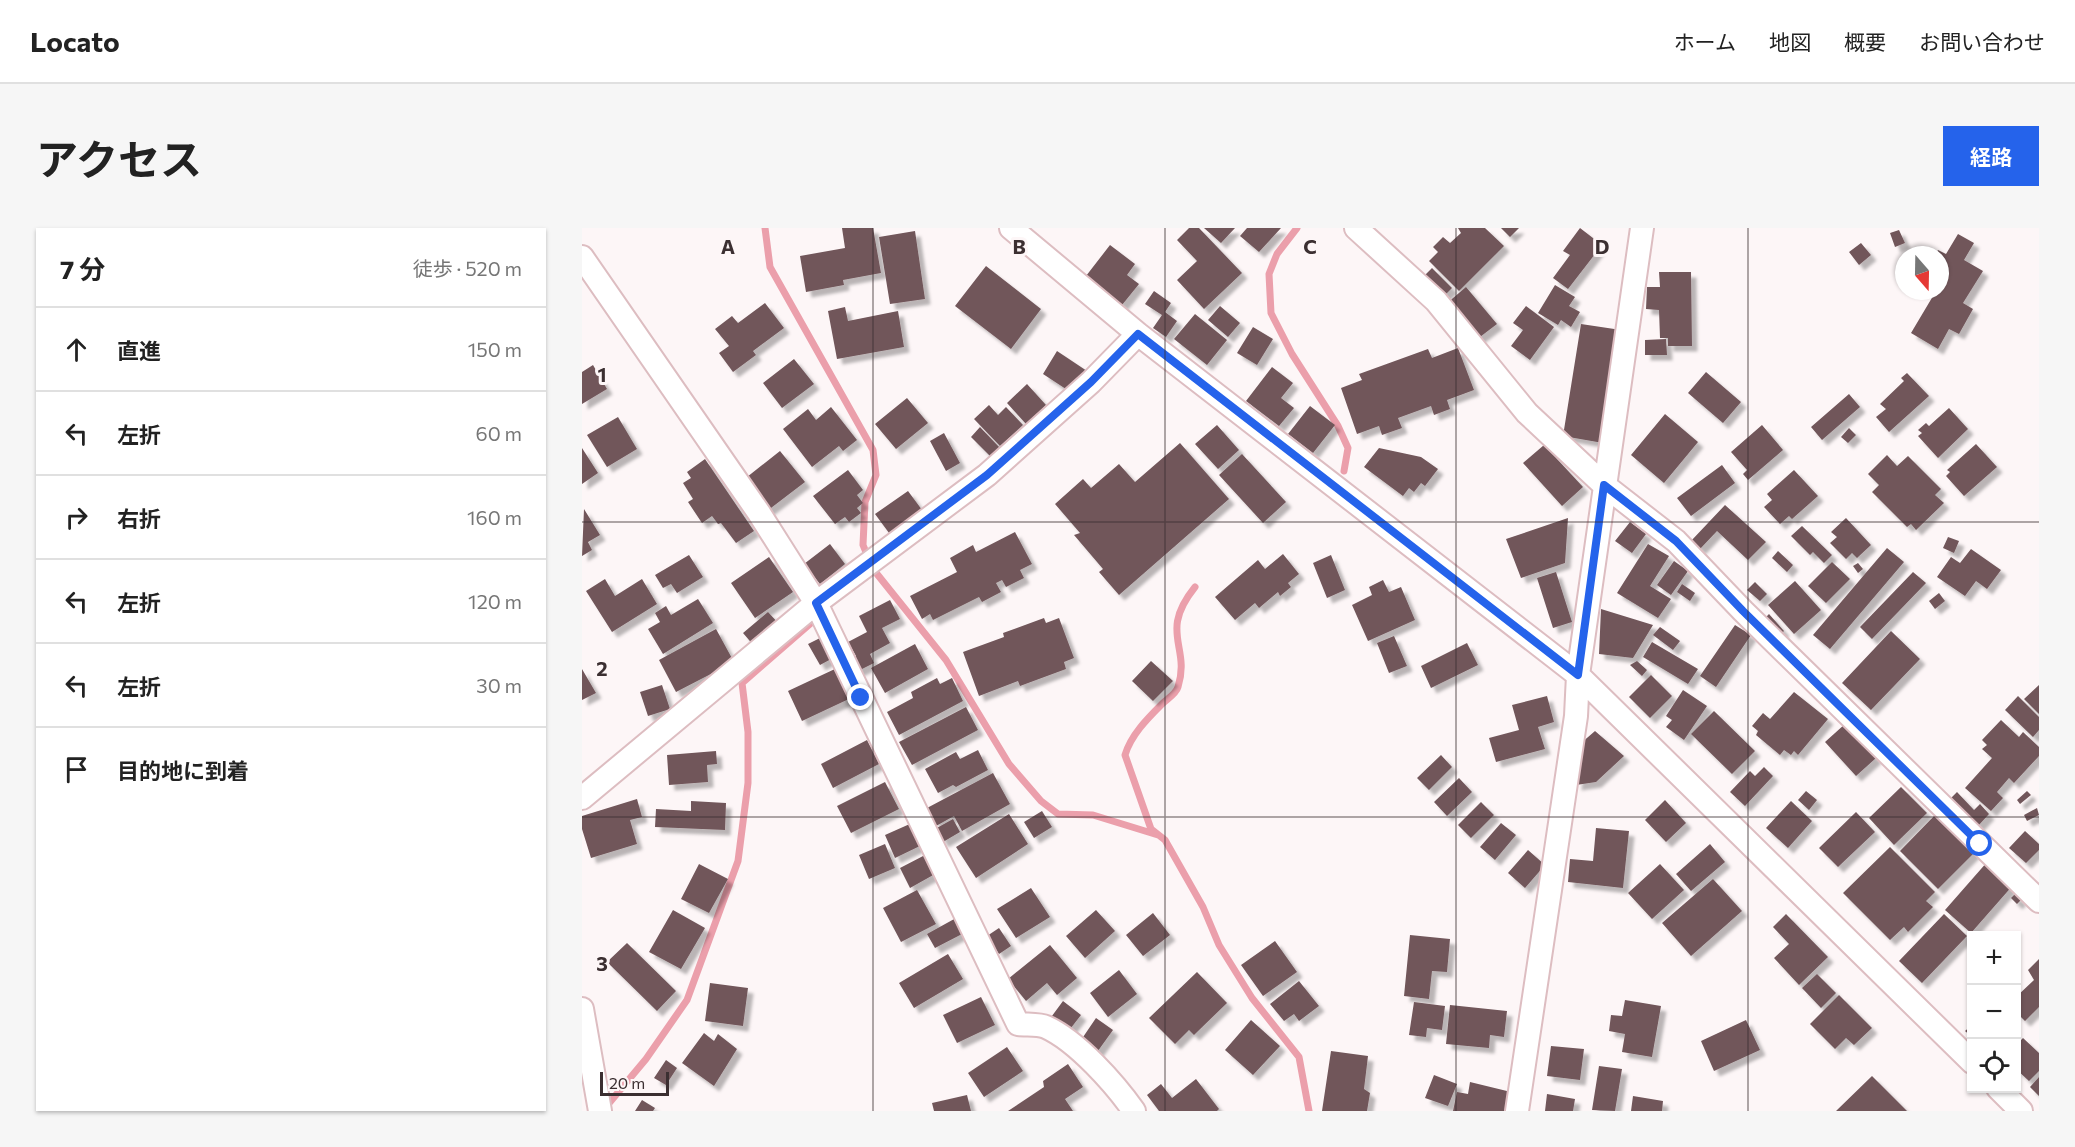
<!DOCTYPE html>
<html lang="ja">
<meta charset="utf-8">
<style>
body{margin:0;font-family:Commissioner,"Noto Sans JP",sans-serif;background:#f6f6f6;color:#222}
.controls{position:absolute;right:18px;bottom:18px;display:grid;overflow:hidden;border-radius:0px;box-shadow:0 2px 4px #0004}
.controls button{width:54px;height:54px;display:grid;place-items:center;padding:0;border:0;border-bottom:2px solid #e0e0e0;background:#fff;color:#222;font:30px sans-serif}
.compass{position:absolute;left:1313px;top:18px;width:54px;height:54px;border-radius:50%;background:#fff;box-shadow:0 2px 4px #0004;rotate:160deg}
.scale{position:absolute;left:18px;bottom:15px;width:69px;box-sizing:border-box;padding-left:6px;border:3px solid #3b2f31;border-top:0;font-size:16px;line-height:21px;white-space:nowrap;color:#3b2f31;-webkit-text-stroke:4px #fdf6f7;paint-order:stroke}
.stop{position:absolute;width:18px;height:18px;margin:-14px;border:4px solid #2563eb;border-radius:50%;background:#fff}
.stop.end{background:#2563eb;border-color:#fff;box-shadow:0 2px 6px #0008}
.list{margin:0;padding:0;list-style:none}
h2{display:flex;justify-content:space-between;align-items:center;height:78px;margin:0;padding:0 24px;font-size:26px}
h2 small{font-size:20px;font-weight:400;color:#767676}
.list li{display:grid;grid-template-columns:39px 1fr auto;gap:18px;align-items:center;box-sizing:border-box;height:84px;padding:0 24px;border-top:2px solid #e0e0e0}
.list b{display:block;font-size:22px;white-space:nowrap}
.list em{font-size:20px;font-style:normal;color:#767676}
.icon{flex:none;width:33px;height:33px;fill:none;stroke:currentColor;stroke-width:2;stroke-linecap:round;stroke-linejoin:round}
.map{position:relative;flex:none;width:1457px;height:883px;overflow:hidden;border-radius:0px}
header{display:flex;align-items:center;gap:36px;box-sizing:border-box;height:84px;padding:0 30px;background:#fff;border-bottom:2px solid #e0e0e0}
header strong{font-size:28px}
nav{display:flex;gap:33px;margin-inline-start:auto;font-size:21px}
.intro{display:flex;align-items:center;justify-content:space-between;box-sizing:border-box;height:144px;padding:0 36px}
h1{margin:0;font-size:42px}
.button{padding:15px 27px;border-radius:0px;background:#2563eb;color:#fff;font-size:21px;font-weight:700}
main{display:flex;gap:36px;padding:0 36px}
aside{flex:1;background:#fff;border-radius:0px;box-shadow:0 2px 4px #0004}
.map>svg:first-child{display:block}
</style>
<header>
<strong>Locato</strong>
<nav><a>ホーム</a><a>地図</a><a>概要</a><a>お問い合わせ</a></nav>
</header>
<div class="intro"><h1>アクセス</h1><a class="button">経路</a></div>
<main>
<aside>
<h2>7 分<small>徒歩 · 520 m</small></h2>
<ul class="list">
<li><svg class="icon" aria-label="ahead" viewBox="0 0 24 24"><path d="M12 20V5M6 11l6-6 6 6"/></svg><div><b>直進</b></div><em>150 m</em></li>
<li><svg class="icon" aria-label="left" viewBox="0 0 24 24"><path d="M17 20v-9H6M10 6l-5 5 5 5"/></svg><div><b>左折</b></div><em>60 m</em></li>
<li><svg class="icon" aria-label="right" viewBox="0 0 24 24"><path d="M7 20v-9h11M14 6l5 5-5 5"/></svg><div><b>右折</b></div><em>160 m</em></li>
<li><svg class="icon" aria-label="left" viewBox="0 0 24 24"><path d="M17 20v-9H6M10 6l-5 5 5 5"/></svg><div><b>左折</b></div><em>120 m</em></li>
<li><svg class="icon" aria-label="left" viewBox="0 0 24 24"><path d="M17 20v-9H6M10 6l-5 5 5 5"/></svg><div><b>左折</b></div><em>30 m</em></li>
<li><svg class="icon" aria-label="arrive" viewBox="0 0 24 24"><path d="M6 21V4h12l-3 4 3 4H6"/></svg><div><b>目的地に到着</b></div></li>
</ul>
</aside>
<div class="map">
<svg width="1457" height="883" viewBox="0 0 1457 883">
<defs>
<filter id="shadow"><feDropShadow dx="5.5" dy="5.5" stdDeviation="1.5" flood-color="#0004"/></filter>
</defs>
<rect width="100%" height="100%" fill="#fdf6f7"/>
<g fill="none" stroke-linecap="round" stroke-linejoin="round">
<path stroke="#eb9fab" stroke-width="7" d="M183 0 188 39 291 222 294 247 283 274 281 317 291 341 364 432 427 536 459 573 476 586 511 587 576 607
M715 0 695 26 687 46 689 85 710 126 756 198 766 220 762 243
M613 359C576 405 609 418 596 459 594 466 585 471 580 476 565 491 549 507 543 527L569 601 583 612 621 679 637 717 670 770 717 829 727 883
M23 880 64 831 105 772 156 633 166 555V504L160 455 237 388"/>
</g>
<path fill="#71565a" filter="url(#shadow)" d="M260 0H291L299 45 261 52 262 57 224 64 218 28 263 20Z
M607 0H617L660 45 622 81 595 52 615 33 595 12Z
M622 0H653L639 15Z
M665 0H699L677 24 658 8Z
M876 0H903L922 18 877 63 847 33 856 24 851 19 861 9 868 15 879 5Z
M919 0H937L928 9Z
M998 0 1020 17 986 61 971 50 988 27 981 23Z
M1317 2 1323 15 1313 19 1308 5Z
M333 3 343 71 308 76 297 9Z
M1376 6 1392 15 1382 32 1401 43 1381 75 1391 81 1377 106 1367 101 1356 121 1329 105 1354 63H1358V27H1353L1356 22 1364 26Z
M1279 15 1289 27 1277 37 1267 24Z
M528 17 553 36 545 47 557 56 540 77 504 48Z
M404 38 459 81 429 121 373 78Z
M850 40 870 60 858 72 838 52Z
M1077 44H1109L1110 118H1086V110H1078L1077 82 1064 81 1065 59H1078Z
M973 57 993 69 987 78 998 84 989 99 979 92 976 97 956 85Z
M884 59 915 96 894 112 864 76Z
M572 63 589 75 583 84 595 93 584 109 571 100 580 87 563 76Z
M183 75 202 100 171 123 174 127 151 144 137 125 147 118 133 101 150 88 156 95Z
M638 78 658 95 646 109 626 92Z
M944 78 972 99 948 132 929 118 941 102 931 95Z
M263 79 266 93 316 83 322 119 255 131 246 83Z
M613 86 645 112 625 137 592 111Z
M999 96 1039 102 1021 215 981 208Z
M671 99 691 111 675 137 655 125Z
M1084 111 1085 127H1063V112Z
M876 120 892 162 865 172 868 181 852 187 849 178 816 190 820 200 800 207 797 198 775 206 759 160 780 152 777 146 846 121 850 130Z
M475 123 505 143 490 165 461 146Z
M212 131 232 156 200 180 181 155Z
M11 137 25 161 0 176V144Z
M690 139 711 155 699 170 712 180 697 198 664 173Z
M1124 144 1159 174 1141 195 1106 165Z
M1325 145 1347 168 1307 204 1294 189 1304 181 1298 176 1322 153 1319 150Z
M445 156 464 177 444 196 425 175Z
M1267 166 1278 179 1240 212 1229 199Z
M325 170 346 195 314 221 293 196Z
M407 177 416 187 424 179 441 197 418 218 392 191Z
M728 178 753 197 731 225 706 206Z
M249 179 275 212 261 223 257 218 230 239 201 201 226 181 234 192Z
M1367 180 1386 201 1356 230 1336 208 1340 205 1336 202 1344 195 1347 198Z
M1083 186 1116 214 1082 255 1049 227Z
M36 189 55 221 25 239 5 207Z
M635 197 657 222 636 241 613 216Z
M1180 197 1201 222 1166 252 1161 246 1165 242 1149 224Z
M398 199 418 220 409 229 389 209Z
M1267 200 1274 207 1266 215 1259 209Z
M362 205 378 235 364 243 348 213Z
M598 215 647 271 537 367 517 344 521 341 492 307 498 305 473 276 501 251 509 260 537 236 553 254Z
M1394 216 1415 239 1382 268 1364 248 1368 244 1365 242Z
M962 217 1001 259 980 278 941 235Z
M0 220 16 245 0 256Z
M797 220 839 229 856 241 843 258 839 255 832 264 827 260 821 268 782 239Z
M198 223 223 254 185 283 160 253Z
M660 226 704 274 681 295 637 247Z
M1305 227 1315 238 1326 228 1359 261 1353 267 1362 275 1334 302 1329 296 1325 299 1290 264 1297 257 1286 246Z
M123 231 172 303 154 315 139 295 136 296 130 288 120 295 106 274 111 271 101 255 109 250 105 244Z
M1140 237 1153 255 1109 288 1095 270Z
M266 242 281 262 275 267 281 275 275 280 279 285 267 294 263 289 253 296 231 268Z
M1212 242 1236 268 1210 291 1207 288 1198 296 1182 279 1190 272 1185 266Z
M326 263 343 286 310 309 293 286Z
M1143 277 1184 314 1166 332 1135 303 1118 321 1109 313Z
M2 281 18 307 6 314 10 322 0 328Z
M986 290 983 335 939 350 924 311Z
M1264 290 1289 317 1275 330 1270 325 1264 331 1248 315 1255 309 1249 304Z
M1048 294 1064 306 1050 325 1033 313Z
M1220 298 1250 327 1242 335 1231 324 1228 327 1209 308Z
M433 304 450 336 438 342 442 350 424 359 420 352 414 355 419 364 400 374 397 369 351 392 348 386 340 391 328 368 375 344 368 330 391 317 394 324Z
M1366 309 1377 313 1372 325 1361 320Z
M248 316 263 336 238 356 222 336Z
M1066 316 1087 328 1068 358 1089 371 1076 390 1035 365Z
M1305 320 1322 334 1248 421 1231 407Z
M1389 321 1419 342 1405 361 1394 353 1383 368 1355 349 1369 329 1378 335Z
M1196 323 1211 337 1205 344 1190 330Z
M701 326 717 346 706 355 709 359 698 368 696 364 677 380 673 375 653 392 633 369 676 332 683 341Z
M107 327 121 349 95 365 89 356 81 360 73 347Z
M749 327 763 362 745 370 731 335Z
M187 329 211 364 173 390 149 355Z
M1092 333 1106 343 1089 367 1075 357Z
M1250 334 1268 351 1244 375 1226 358Z
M1276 335 1281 341 1276 345 1271 338Z
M974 344 990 394 971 400 955 350Z
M1331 344 1344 355 1290 411 1278 399Z
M23 351 33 368 60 351 75 376 30 404 4 363Z
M801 352 807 364 819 359 833 392 786 413 770 377 790 367 787 359Z
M1213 353 1239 382 1212 406 1186 377Z
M1173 354 1185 366 1178 373 1165 362Z
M1100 356 1113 365 1108 373 1095 364Z
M1357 365 1363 373 1353 381 1347 373Z
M116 371 131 395 81 426 66 401 78 394 73 385 84 378 89 387Z
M308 372 318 391 300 400 308 415 288 426 292 435 274 444 268 432 274 428 266 414 285 404 277 388Z
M1019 381 1071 397 1051 430 1017 426Z
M186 384 198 397 173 419 161 405Z
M1187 386 1202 403 1195 410 1180 393Z
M462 390 464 395 477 390 492 430 482 434 484 441 438 458 436 453 397 468 381 424 422 409 421 405Z
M1153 397 1169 407 1134 459 1118 448Z
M1078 399 1098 413 1091 422 1071 407Z
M134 401 152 434 94 464 77 432Z
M1309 403 1338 431 1289 482 1260 455Z
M812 408 825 438 807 445 795 415Z
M240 409 251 430 238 437 226 416Z
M1070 414 1116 441 1106 456 1061 429Z
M885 415 896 437 849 460 839 438Z
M333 416 346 441 303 465 289 440Z
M569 433 591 453 571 473 550 453Z
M1055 433 1065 442 1060 448 1048 437Z
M255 440 269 470 220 493 206 463Z
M0 441 14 465 0 472Z
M1069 447 1090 468 1068 490 1047 469Z
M355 450 358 456 370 450 381 473 317 507 305 484 331 470 329 464Z
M80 457 88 481 66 488 58 464Z
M1457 457V486L1442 471Z
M1101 462 1125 478 1102 512 1084 499 1090 492 1084 488Z
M1212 464 1246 491 1216 527 1212 523 1209 527 1202 522 1198 527 1174 507 1176 503 1170 498 1181 485 1188 491Z
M965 468 972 494 956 499 963 521 914 534 907 510 937 502 930 477Z
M1436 468 1457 489V502L1451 509 1423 482Z
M384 479 396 502 330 537 317 514Z
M1132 483 1173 523 1150 546 1109 506Z
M1419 492 1437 509 1441 504 1457 519V528L1432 555 1427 550 1415 564 1421 570 1409 583 1383 560 1410 530 1400 521 1405 517 1400 512Z
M1263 496 1294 530 1274 548 1243 514Z
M1013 503 1042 528 1014 554 994 557 998 516Z
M285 512 297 536 251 560 239 536Z
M396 522 406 542 374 559 371 557 356 565 343 541 374 524 378 531Z
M134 523 135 536 125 537 126 554 87 557 85 527Z
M859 527 870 539 847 562 835 550Z
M1182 539 1191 548 1163 578 1148 564 1168 543 1173 548Z
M411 545 428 576 380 603 372 588 354 598 345 580Z
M877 550 890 564 865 588 852 574Z
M303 554 317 581 269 605 255 578Z
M1319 559 1345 585 1312 617 1287 590Z
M1224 563 1235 572 1227 582 1216 572Z
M1445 563 1449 567 1438 576 1435 572Z
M1375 564 1392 582 1398 576 1407 586 1396 598 1369 570Z
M55 571 60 589 48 592 55 616 9 630 0 601V588Z
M1083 572 1104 595 1084 614 1063 592Z
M109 573 144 575 143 602 73 599 74 581 109 583Z
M1209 573 1230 593 1206 620 1184 600Z
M899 574 912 587 889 610 876 597Z
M1455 580 1457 587 1445 593 1442 587Z
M460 583 470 599 452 610 442 594Z
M1274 584 1293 604 1256 639 1237 620Z
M1355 585 1394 623 1356 661 1318 623Z
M427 586 446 616 394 650 374 619Z
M371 591 378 604 361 614 353 601Z
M330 595 340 617 313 630 303 607Z
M919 595 934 607 913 632 898 619Z
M1014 600 1047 603 1041 660 986 654 988 631 1011 633Z
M1443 603 1457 616V622L1444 635 1427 620Z
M303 616 313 640 287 651 277 627Z
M1128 616 1143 634 1109 663 1094 646Z
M1308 619 1353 664 1344 673 1351 679 1326 704 1322 699 1308 712 1261 665Z
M946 622 963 637 943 660 926 645Z
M343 627 353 646 328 660 318 640Z
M1406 633 1432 656 1389 705 1363 682Z
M117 636 146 651 127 685 99 671Z
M1078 636 1102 662 1070 691 1046 665Z
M1131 651 1160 683 1109 728 1080 695Z
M449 660 468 689 434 710 415 681Z
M335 662 354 696 319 714 301 680Z
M1433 666 1439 672 1435 676 1429 670Z
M91 682 123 700 99 741 67 724Z
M514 682 533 703 503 730 484 708Z
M571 685 588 707 561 728 544 707Z
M1204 686 1246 729 1217 757 1192 730 1207 716 1191 699Z
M1362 686 1385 708 1340 755 1317 733Z
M374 690 382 705 353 720 345 706Z
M417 700 429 718 417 726 405 708Z
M828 707 868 711 865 744 850 743 847 771 822 768Z
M693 713 715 744 681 768 659 737Z
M45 715 94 763 75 783 25 734Z
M468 717 495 750 475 767 465 755 444 773 426 751Z
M366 726 381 751 332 780 317 755Z
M1457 731V779L1443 793 1434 784V769L1452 752 1446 742Z
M537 742 555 766 526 789 508 765Z
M615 744 645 775 612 807 607 802 593 816 567 790Z
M1235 746 1254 765 1239 780 1220 760Z
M717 753 737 778 717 793 712 786 702 793 688 776Z
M128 755 166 760 161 798 123 793Z
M1257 767 1290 800 1272 817 1264 810 1253 821 1228 796Z
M399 769 413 797 375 815 361 787Z
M1043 772 1079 778 1070 829 1040 824 1043 806 1027 803 1029 787 1040 788Z
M481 773 499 787 485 805 467 792Z
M832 774 863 778 860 802 845 800 844 809 827 807Z
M868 777 925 783 922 809 908 807 907 820 864 816Z
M514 790 531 802 513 827 497 815Z
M669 792 698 818 671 847 643 822Z
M1164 792 1178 822 1132 843 1119 813Z
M1390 797V809L1383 803Z
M122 805 132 813 136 806 155 821 132 858 100 835Z
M1441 810 1457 825V843L1447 853 1434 841V817Z
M969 818 1002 821 998 852 965 848Z
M425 819 441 843 402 869 386 845Z
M749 823 786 828 782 861 788 865 785 883H740Z
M84 832 95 840 84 857 72 850Z
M486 836 501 859 483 871 491 883H426L462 859 461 853Z
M1017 838 1040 841 1033 883 1010 882Z
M852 847 875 856 866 878 843 870Z
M1290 848 1325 883H1254Z
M1457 849V868L1448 859Z
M614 851 637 881 635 883H577L565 867 579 856 590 870Z
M888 854 929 864 924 883H871L875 864 886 866Z
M965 866 993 871 991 883H963Z
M385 867 389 883H352L350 875Z
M1051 868 1081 873 1080 883H1049Z
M60 872 73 880 71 883H53Z"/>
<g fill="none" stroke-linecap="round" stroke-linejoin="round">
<defs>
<path id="minor" d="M429 0 556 106 996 447 1390 834
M774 0 854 73 945 185 1022 257 1094 313 1161 383 1457 673
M0 29 177 285 234 375 436 796C445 797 457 796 464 799 495 813 533 856 552 883
M0 570 234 375 405 247 509 154 556 106
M0 781 18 883
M1416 860 1439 883
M935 883 994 488 996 447 1060 0"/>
</defs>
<use href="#minor" stroke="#ddbdc1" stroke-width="26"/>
<use href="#minor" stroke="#fff" stroke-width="22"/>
</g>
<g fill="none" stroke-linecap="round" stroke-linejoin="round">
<path stroke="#2563eb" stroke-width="8" d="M279 470 234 375 405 247 509 154 556 106 996 447 1022 257 1094 313 1161 383 1398 616"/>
</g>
<path fill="none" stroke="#3b2f31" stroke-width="1.5" stroke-opacity="0.55" d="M291 0V883M583 0V883M874 0V883M1166 0V883M0 294H1457M0 589H1457"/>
<g font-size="20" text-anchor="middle" font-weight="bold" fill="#3b2f31" stroke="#fdf6f7" stroke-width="6" stroke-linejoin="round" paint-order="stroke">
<text x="146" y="26">A</text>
<text x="437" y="26">B</text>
<text x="728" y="26">C</text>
<text x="1020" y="26">D</text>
<text x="20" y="154">1</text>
<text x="20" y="448">2</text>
<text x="20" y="743">3</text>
</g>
</svg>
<div class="controls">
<button>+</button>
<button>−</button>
<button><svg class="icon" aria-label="locate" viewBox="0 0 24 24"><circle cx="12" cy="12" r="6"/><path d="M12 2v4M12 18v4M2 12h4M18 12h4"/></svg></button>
</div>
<svg class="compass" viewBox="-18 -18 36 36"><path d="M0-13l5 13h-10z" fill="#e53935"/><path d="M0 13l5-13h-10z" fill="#767676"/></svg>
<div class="scale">20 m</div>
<div class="stop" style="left:1398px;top:616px"></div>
<div class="stop end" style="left:279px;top:470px"></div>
</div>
</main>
